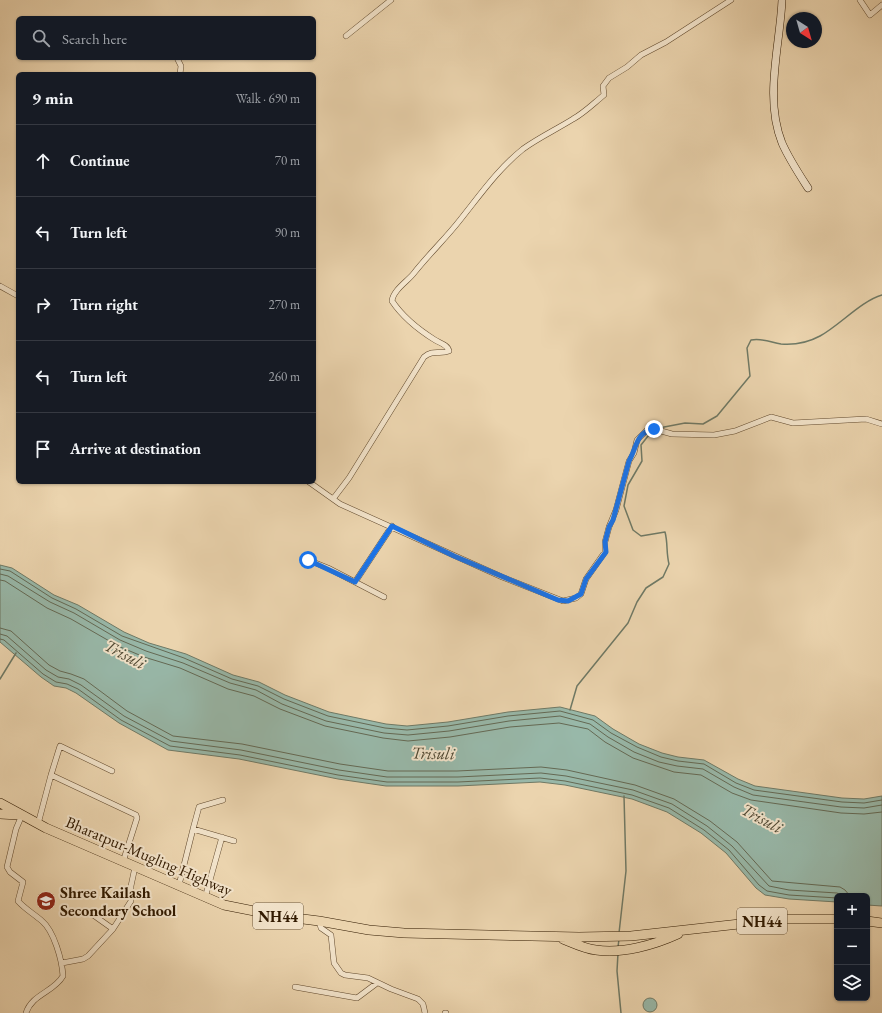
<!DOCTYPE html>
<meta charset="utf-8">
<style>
body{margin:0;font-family:"EB Garamond",serif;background:#242831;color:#f1f3f6}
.controls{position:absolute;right:12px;bottom:12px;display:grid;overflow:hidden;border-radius:6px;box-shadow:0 1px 3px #0004}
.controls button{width:36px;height:36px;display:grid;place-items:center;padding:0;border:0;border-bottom:1px solid #363941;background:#171b24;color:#f1f3f6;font:20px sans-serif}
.compass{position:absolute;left:786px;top:12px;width:36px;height:36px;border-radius:50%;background:#171b24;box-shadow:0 1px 3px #0004;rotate:143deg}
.stop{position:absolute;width:12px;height:12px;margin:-9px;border:3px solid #1a73e8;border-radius:50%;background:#fff}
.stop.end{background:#1a73e8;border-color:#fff;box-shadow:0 1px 4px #0008}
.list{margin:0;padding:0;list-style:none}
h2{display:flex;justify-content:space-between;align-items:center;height:52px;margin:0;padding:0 16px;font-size:17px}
h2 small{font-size:13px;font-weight:400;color:#9ea1a6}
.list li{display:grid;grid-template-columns:26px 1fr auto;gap:12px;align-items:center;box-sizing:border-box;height:72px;padding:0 16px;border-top:1px solid #363941}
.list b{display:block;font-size:15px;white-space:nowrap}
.list em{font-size:13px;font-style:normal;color:#9ea1a6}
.icon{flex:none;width:22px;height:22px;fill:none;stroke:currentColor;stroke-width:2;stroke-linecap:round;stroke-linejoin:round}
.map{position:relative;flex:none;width:882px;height:1013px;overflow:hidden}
.search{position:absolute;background:#171b24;box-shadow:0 1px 3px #0004;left:16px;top:16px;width:300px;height:44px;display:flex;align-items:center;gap:10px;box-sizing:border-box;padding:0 14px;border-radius:6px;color:#9ea1a6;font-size:15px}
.panel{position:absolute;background:#171b24;box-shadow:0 1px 3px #0004;left:16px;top:72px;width:300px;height:412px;border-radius:6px}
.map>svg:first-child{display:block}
</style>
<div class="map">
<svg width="882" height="1013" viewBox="0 0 882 1013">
<rect width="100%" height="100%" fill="#ebd4ae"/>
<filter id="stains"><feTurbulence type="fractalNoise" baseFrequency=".005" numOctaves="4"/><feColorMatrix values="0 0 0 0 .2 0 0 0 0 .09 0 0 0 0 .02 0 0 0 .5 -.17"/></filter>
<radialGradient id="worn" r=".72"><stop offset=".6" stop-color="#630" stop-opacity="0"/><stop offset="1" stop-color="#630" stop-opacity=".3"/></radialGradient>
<path fill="#98b8a9" stroke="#6f7965" d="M0 565 12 568 54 595 78 605 124 632 149 643 186 654 233 675 259 682 285 695 329 712 386 724 407 726 448 722 508 712 560 707 595 716 613 729 639 744 662 753 678 757 704 760 738 779 755 786 842 798 864 799 882 796V906L867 905V896H837V902L789 899 765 895 756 888 726 853 701 833 667 812 632 799 565 785 540 782 458 786H386L338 779 239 759 168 750 119 723 76 693 66 688 54 686 41 677 0 642Z
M643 1005a7 7 0 1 1 14 0a7 7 0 1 1-14 0Z"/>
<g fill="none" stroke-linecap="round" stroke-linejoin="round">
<path stroke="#646954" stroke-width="1" d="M0 569 10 571 52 598 76 609 122 636 184 658 232 679 258 686 284 699 328 716 385 728 407 730 448 726 508 716 560 711 593 720 611 733 637 747 661 757 678 761 704 764 736 783 754 790 842 802 864 803 882 800
M0 574 8 576 50 602 74 613 120 640 146 651 183 663 230 683 256 690 282 704 326 721 384 733 408 735 449 731 509 721 560 716 590 724 608 737 634 752 659 762 677 766 703 769 734 787 753 795 841 807 864 808 882 805
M0 580 5 581 47 608 71 619 118 646 144 657 180 668 228 689 254 696 280 709 325 726 383 738 408 741 450 737 510 727 559 723 588 729 605 742 633 758 674 772 701 775 732 793 751 800 841 813 864 814 882 812
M0 628 11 631 49 665 60 671 71 674 84 679 127 711 173 736 242 744 340 764 388 771H457L541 767 567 770 635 785 674 799 710 821 737 842 772 881 840 887 845 890 850 896
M0 634 7 636 46 670 58 677 69 679 81 685 124 716 171 741 241 750 339 770 387 777H458L541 773 566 776 633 790 672 804 707 826 732 846 769 886 789 890 837 893 843 896
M0 639 4 640 43 674 56 682 67 684 78 689 121 720 170 746 240 755 338 775 387 782H458L540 778 565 781 632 795 669 808 704 830 729 850 759 885 767 891 789 895 837 898"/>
<path stroke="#6f7965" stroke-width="1.5" d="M659 428 685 423 703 424 717 416 750 376 747 348 751 340C763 338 770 342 781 344 794 345 809 342 820 336 839 326 861 301 882 295
M0 679 16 653
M570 710 577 686 628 623 637 602 646 588 663 577 669 564C666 552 668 543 665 532L641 536 633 530 624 506 628 485 642 461 641 445 652 431
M619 933 626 871 624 796
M618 947 619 939
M618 953 617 971 621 1013"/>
<defs>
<path id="street" d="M860 0 870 15 882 5
M346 36 391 0
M177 58 181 66 180 74
M0 286 18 296
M309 482 340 504 502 577 563 601 576 598 581 594 586 579 605 552V542L609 527 616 510 629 461 634 453 637 440 646 431 654 429 672 434 714 435 735 431 771 417 793 423 866 419 882 424
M333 499 349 478 424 357C433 349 440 355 449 351 448 345 440 343 435 340 419 330 402 316 392 301 393 290 408 281 414 273 429 254 446 238 460 220 480 195 498 169 523 149 538 138 557 129 573 119 584 113 594 103 604 95L603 86 609 78 627 67 641 55 666 42 731 0
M308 560 328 568 384 597
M355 582 392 526
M112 771 60 746 51 775 136 815 137 818 123 862
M22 815 16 829 7 867 10 872 23 882 18 901C25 909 34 914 42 921 54 931 62 960 63 976 54 992 32 994 26 1013
M38 824 51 775
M193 829 199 807 223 800
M179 885 193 829 234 841
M205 898 222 837
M74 914 89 912 113 929
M319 921 321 928 331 935 334 963 341 973 345 975 368 978 391 989 418 999 423 1004 425 1013
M62 963 83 959 88 956 113 929 131 901V886L135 867
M295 987 357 998 377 983
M445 1013H446"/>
<path id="secondary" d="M782 0C780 46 764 98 782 143 789 159 799 174 808 188"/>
<path id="highway" d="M0 803 46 828 224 905 279 916 319 921 369 930 404 933 579 937 631 936 785 919H837
M0 814 19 815
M867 921 882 923
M563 939C573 943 585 949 596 950 622 954 654 945 678 934"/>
</defs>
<use href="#street" stroke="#60482c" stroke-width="6"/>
<use href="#secondary" stroke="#311a00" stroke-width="8"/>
<use href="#highway" stroke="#311a00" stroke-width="10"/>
<use href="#street" stroke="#f2e3ca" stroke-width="5"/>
<use href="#secondary" stroke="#f2e3ca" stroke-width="7"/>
<use href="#highway" stroke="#ebd4ae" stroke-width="9"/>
</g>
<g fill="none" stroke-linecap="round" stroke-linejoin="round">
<path stroke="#1a73e8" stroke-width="5" d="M308 560 355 582 392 526 454 556 558 600 568 601 581 594 586 579 606 552 605 542 609 527 613 520 629 461C637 447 636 432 654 429"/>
</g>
<defs>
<symbol id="school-disc" viewBox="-11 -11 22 22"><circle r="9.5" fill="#8f2418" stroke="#f2e3ca"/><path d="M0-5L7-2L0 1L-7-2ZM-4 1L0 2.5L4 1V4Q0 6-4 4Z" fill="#fff"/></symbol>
</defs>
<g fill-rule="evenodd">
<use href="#school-disc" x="35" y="890" width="22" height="22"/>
</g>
<g text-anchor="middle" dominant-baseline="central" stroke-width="4" stroke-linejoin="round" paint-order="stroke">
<g fill="#f2e3ca" stroke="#6b563d" stroke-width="1">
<rect x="253" y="903" width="50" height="26" rx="3"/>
<rect x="737" y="908" width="50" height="26" rx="3"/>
</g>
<g font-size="15" font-weight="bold" fill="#311a00">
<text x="278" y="916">NH44</text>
<text x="762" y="921">NH44</text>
</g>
<g font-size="16" fill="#311a00" stroke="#f2e3ca">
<text transform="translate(149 856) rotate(23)">Bharatpur-Mugling Highway</text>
</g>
<g font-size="16" font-weight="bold" fill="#311a00" stroke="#f2e3ca" text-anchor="start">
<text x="60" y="892">Shree Kailash<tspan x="60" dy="18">Secondary School</tspan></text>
</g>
<g font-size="17" font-style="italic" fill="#504933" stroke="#f2e3ca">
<text transform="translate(125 654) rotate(28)">Trisuli</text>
<text transform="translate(433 753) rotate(1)">Trisuli</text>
<text transform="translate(762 818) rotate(28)">Trisuli</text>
</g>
</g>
<rect width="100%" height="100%" filter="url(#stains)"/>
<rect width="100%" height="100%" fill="url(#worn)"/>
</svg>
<div class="controls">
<button>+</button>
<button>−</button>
<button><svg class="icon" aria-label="layers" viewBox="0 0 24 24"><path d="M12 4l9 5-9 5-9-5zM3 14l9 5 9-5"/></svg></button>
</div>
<svg class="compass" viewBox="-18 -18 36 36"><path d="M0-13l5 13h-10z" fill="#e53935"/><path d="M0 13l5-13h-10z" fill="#9ea1a6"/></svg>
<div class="stop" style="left:308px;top:560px"></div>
<div class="stop end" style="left:654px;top:429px"></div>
<div class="search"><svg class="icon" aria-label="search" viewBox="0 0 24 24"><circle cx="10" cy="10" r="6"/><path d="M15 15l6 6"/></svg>Search here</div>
<section class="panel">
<h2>9 min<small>Walk · 690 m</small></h2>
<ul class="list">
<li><svg class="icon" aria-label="ahead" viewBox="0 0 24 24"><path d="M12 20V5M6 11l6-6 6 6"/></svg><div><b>Continue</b></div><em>70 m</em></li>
<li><svg class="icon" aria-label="left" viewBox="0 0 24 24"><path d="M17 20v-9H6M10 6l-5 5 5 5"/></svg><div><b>Turn left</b></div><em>90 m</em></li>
<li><svg class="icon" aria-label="right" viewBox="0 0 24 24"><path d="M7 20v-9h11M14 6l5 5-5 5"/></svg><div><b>Turn right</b></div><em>270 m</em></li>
<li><svg class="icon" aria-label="left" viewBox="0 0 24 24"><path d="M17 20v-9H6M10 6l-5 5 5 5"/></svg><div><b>Turn left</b></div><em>260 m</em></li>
<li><svg class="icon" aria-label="arrive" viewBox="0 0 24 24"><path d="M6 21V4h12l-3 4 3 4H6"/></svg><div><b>Arrive at destination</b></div></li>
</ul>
</section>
</div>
